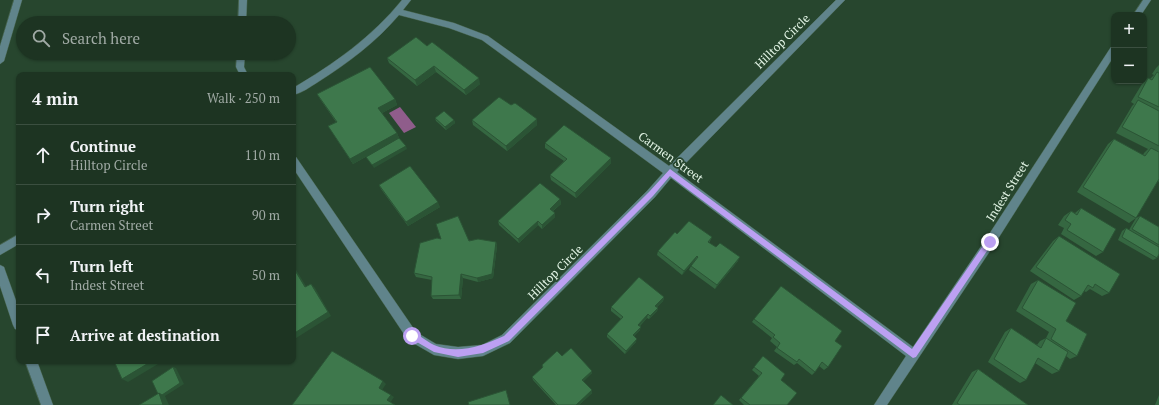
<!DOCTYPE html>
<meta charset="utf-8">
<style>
body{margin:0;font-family:"PT Serif",serif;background:#2a3f2f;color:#f1f3f6}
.controls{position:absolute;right:12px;top:12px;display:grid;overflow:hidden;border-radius:8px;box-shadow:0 1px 3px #0004}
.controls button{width:36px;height:36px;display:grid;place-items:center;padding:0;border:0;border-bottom:1px solid #3b4f40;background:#1d3422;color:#f1f3f6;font:20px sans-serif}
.stop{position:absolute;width:12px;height:12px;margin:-9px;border:3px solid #bca0f2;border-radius:50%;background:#fff}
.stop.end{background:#bca0f2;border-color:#fff;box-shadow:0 1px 4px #0008}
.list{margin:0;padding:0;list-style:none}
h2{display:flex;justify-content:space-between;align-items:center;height:52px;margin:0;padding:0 16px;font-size:17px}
h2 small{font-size:13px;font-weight:400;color:#a0aaa5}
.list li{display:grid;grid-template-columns:26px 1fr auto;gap:12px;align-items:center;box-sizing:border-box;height:60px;padding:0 16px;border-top:1px solid #3b4f40}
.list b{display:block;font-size:15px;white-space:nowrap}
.list p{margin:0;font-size:13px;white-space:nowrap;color:#a0aaa5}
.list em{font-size:13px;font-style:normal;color:#a0aaa5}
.icon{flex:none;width:22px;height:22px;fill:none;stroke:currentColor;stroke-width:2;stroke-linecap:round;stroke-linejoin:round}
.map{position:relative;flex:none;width:1159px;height:405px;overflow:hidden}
.search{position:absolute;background:#1d3422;box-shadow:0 1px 3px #0004;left:16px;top:16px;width:280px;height:44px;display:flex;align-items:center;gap:10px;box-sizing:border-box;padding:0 14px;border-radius:22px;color:#a0aaa5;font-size:15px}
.panel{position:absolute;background:#1d3422;box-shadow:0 1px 3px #0004;left:16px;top:72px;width:280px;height:292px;border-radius:8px}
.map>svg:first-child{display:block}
</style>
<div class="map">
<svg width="1159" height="405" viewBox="0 0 1159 405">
<rect width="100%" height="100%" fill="#27462e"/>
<path fill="#8f5d8b" d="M400 107 416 127 404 133 389 113Z"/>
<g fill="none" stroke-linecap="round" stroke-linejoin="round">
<defs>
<path id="minor" d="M14 0H22L4 61 0 64V46Z
M239 0H247L246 23H238Z
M402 0H411L403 10 454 23 488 36 669 166 836 0H845L677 172 913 347 986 239 1111 47 1114 46V56L994 245 887 405H874L906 356 671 178 655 197 510 343 483 356 458 359 434 355 408 340 293 168V156L296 157 416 332 436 344 458 347 482 345 502 335 647 191 663 173 482 40 449 28 399 15C376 42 348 63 318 82 310 87 302 93 293 95V88C334 64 372 37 402 0Z
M1143 0H1151L1141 15H1133Z
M237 53H245L244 67 248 75H240L236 67Z
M19 234V244L0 255V245Z
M0 265 4 267 5 270 19 309V330L15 329 13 325 0 286Z
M25 361H37L53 405H41Z"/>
</defs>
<use href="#minor" stroke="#45624b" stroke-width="1"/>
<use href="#minor" fill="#60848b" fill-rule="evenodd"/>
</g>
<path fill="#356741" d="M427 46 480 84 466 95 436 72 417 86 389 63 387 58Z
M1159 65V182L1158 181 1136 218 1140 216 1159 227V254L1157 258 1153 260 1118 240 1122 231 1126 228 1129 230 1136 218 1129 223 1077 192 1108 144 1114 139 1143 155 1144 153 1148 149 1116 133 1132 106 1134 104 1131 102 1142 84 1148 78 1150 79 1154 75 1152 74 1156 68Z
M317 94 395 99 397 105 382 113 397 133 399 138 353 164 328 126 336 122 320 99Z
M435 118 454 120 455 123 446 130 436 121Z
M537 119V125L507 151 473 125 472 120Z
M545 143 611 163 576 198 551 180 550 175 564 161 545 148Z
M379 185 440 207 408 226 381 189Z
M560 199 561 204 553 211 555 217 542 229 538 225 519 243 499 225 498 221Z
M1081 208 1103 252 1096 256 1061 234 1064 228 1058 225 1064 216 1071 211 1075 213Z
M677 234 712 237 709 243 738 261 715 289 689 270 691 266 695 260 682 275 657 255 658 251Z
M1059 236 1109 293 1102 296 1090 289 1086 292 1084 291 1081 296 1074 300 1030 271 1053 241Z
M441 239 496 242 497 246 493 278 478 282 463 278 461 299H433L431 296 432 280 416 277 414 273Z
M1038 280 1066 321 1077 356 1070 359 1066 356 1059 371 1052 374 1035 363 1026 380 1020 383 988 362 1005 332 1011 328 1037 345 1040 341 1046 338 1049 332 1016 311 1031 284Z
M664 297 663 301 657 307 658 308 657 311 649 319 647 318 640 326V330L634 336 636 342 625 354 607 337V334L621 319 611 311V307Z
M754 319 835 341 828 367 824 370 819 366 815 372 812 375 797 363 794 365 774 351 777 347 770 341 772 338 752 322Z
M562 356 592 371V373L583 381 592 393 579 405H556L533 380 532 377 542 368V365Z
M763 356 781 380 787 405H744L739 400 759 376 752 370Z
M978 369 1028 405H952L972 372Z
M1159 395V405H1155Z"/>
<path fill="#2b5435" d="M434 66 436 72 417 86 415 80Z
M479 78 480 84 466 95 464 90Z
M395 99 397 105 380 114 378 108Z
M537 119V125L507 151 506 146Z
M454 120 455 123 446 130 445 127Z
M397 133 399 138 353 164 350 159Z
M406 146 407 149 374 168 372 165Z
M611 158V163L576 198 575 193Z
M560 199 561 204 550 213V209Z
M438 202 440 207 408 226 406 222Z
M555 213V217L542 229V225Z
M538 221V225L519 243 518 239Z
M496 242 497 246 493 278 478 282 477 278Z
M697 256 695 260 682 275 684 271Z
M740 257 738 261 715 289 717 285Z
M293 265 309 291 305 287 293 267Z
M461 274 463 278 461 299 459 295Z
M311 284 315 288 331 316 293 340V334Z
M664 297 663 301 654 310 655 306Z
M658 308 657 311 649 319 650 316Z
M648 314 647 318 637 328 638 325Z
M641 327 640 330 632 339 633 335Z
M637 339 636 342 625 354 626 351Z
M152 361H157L158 364 128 382 122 379Z
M173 367 176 368 184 384 165 396 169 405H163L159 393Z
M592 371V373L582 383V380Z
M383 381 386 384 382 390 379 388Z
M592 390V393L579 405H576Z
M391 395 394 397 390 403 387 400Z"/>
<path fill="#3e784c" stroke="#2b5435" d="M416 37 427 46 432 42 479 78 464 90 434 66 415 80 387 58Z
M370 67 395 99 378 108 397 133 350 159 328 126 337 122 317 94Z
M1157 72 1159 73V107L1138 97 1148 78 1152 80Z
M499 97 511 105 515 103 537 119 506 146 472 120Z
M1138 100 1159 111V146L1122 127Z
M444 111 454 120 445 127 435 118Z
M564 125 611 158 575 193 550 175 567 159 545 143Z
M399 138 406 146 372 165 366 157Z
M1114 139 1145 156 1151 148 1159 152V179L1136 218 1083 187Z
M410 166 438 202 406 222 379 185Z
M540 183 560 199 550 209 555 213 542 225 538 221 518 239 498 221Z
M1081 208 1116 229 1103 252 1067 230 1071 224 1065 220 1071 211 1077 215Z
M458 216 469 241 478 239 496 242 492 274 477 278 461 274 459 295 431 296 432 277 414 273 420 243 437 238 441 239 436 224Z
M1140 216 1159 227V245L1132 229Z
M689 221 712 237 708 242 716 247 720 243 740 257 717 285 691 266 698 257 697 256 684 271 658 251 675 232 677 234Z
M1126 228 1159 247V254L1157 258 1122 237Z
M1059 236 1120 274 1109 293 1095 284 1093 288 1088 285 1081 296 1036 267Z
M293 267 305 287 311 284 328 312 293 334Z
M639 277 664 297 655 306 658 308 650 316 648 314 638 325 641 327 633 335 637 339 626 351 607 334 623 317 611 307Z
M1038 280 1076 303 1066 321 1087 334 1077 356 1051 339 1056 329 1022 308Z
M781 286 842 331 835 341 842 346 828 367 822 362 815 372 799 359 797 362 777 348 780 343 773 337 775 335 754 319Z
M1011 328 1041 348 1046 338 1068 352 1059 371 1038 358 1026 380 994 359Z
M571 348 592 371 582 380 592 390 576 405H558L532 377 543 367 542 365 557 351 562 356Z
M332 351 383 381 379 388 391 395 387 400 395 405H292Z
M763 356 785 374 781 380 797 393 787 405H750L741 398 762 373 754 367Z
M114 361H152L122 379Z
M173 367 180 383 162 395 159 393 158 394 152 381Z
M978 369 1028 405H960L957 403Z
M506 390 510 405H469L468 402Z
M159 393 163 405H139Z
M721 395 733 405H713Z"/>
<path fill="#bca0f2" d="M670 169 912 349 987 240H992L993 242 916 357 913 358 670 176 653 196 509 341 483 353 458 357 434 352 410 338 409 336 412 332C420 335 426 341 434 345 457 355 482 346 504 336L649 192Z"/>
<g text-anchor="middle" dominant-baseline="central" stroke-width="3.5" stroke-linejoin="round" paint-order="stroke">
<g font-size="12" fill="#e3f5e6" stroke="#27462e">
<text transform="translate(782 41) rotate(-45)">Hilltop Circle</text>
<text transform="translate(671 157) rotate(36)">Carmen Street</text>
<text transform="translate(1007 191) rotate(-58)">Indest Street</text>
<text transform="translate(555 272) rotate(-45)">Hilltop Circle</text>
</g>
</g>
</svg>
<div class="controls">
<button>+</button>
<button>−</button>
</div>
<div class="stop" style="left:412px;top:336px"></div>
<div class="stop end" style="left:990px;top:242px"></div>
<div class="search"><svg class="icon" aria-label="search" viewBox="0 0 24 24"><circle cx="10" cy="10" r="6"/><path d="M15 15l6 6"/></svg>Search here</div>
<section class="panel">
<h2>4 min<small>Walk · 250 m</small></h2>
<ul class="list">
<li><svg class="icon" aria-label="ahead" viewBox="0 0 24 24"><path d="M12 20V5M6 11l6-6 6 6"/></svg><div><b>Continue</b><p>Hilltop Circle</p></div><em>110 m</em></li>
<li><svg class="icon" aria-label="right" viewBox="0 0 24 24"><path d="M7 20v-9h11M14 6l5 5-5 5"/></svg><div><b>Turn right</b><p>Carmen Street</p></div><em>90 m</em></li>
<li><svg class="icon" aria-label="left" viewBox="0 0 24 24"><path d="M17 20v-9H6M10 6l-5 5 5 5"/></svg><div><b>Turn left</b><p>Indest Street</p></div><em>50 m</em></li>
<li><svg class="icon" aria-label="arrive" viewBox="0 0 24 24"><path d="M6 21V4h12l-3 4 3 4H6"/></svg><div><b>Arrive at destination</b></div></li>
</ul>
</section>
</div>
